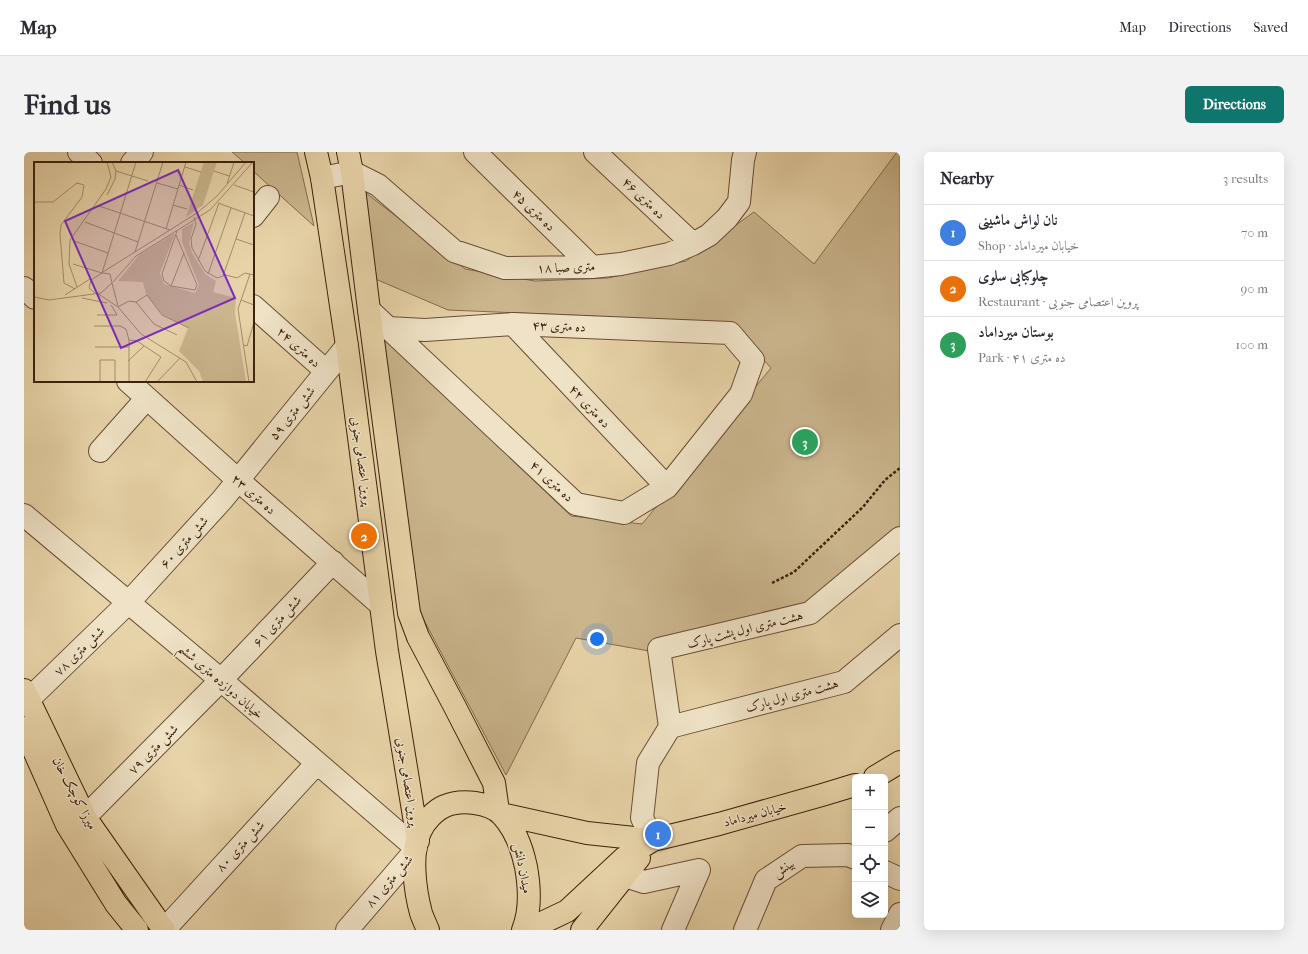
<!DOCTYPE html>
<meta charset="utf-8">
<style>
body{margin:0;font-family:"IM FELL French Canon",Amiri,serif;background:#f2f2f3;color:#2b2b33}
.controls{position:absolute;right:12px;bottom:12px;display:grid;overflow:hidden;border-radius:6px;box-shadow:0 4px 16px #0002}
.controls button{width:36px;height:36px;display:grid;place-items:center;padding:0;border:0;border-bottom:1px solid #e1e1e2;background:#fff;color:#2b2b33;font:20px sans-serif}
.you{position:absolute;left:573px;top:487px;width:14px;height:14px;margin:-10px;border:3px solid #fff;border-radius:50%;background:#1a73e8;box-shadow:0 0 0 6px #1a73e833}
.badge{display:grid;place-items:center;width:26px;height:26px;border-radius:50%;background:#0f766e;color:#fff;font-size:13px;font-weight:700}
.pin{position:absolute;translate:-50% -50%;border:2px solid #fff;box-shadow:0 1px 4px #0006}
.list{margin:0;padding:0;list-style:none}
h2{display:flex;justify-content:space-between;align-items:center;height:52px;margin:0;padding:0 16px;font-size:17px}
h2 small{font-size:13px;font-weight:400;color:#7c7c81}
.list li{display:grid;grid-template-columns:26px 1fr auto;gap:12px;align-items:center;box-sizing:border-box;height:56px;padding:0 16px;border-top:1px solid #e1e1e2}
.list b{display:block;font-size:15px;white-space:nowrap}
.list p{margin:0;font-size:13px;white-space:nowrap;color:#7c7c81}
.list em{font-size:13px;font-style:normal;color:#7c7c81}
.icon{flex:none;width:22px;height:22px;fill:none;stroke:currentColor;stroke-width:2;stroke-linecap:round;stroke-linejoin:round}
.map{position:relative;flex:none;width:876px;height:778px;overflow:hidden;border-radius:6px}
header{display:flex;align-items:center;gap:24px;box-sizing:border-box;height:56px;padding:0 20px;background:#fff;border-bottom:1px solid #e1e1e2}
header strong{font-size:19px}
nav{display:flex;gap:22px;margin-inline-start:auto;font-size:14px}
.intro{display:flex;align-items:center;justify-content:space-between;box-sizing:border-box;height:96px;padding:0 24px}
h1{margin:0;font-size:28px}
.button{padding:10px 18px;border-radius:6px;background:#0f766e;color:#fff;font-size:14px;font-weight:700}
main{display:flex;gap:24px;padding:0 24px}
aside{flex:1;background:#fff;border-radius:6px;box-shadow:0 4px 16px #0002}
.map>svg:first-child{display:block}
</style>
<header>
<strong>Map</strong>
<nav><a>Map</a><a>Directions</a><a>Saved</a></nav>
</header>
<div class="intro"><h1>Find us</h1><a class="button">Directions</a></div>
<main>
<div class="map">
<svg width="876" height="778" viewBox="0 0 876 778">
<rect width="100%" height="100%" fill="#e7d3a8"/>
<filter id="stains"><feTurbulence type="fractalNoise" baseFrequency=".005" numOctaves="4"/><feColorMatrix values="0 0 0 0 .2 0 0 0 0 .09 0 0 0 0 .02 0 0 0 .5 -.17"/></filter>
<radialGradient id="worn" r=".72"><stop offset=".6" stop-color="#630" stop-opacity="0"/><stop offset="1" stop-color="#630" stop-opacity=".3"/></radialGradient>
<path fill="#cab58d" stroke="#846b4c" d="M208 0H273L290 74 229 19V11H221Z
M873 0H876V384L788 455 625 499 552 486 482 623 384 438 353 179 547 364 618 372 747 216 709 174 567 164 424 158 349 126 338 38 441 117 511 129 584 126 662 109 730 60 790 112Z"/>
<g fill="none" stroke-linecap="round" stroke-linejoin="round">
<defs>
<path id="minor" d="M55 0 67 11
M451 0 568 115
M571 0 669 92
M108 11 118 0
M298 26 328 20 354 33 430 99 481 116 568 115 597 112 645 102 669 92 685 83 703 66 715 50 719 8 721 0
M229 64 244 45
M0 136 11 146
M229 154 302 219
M345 158 552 352 600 361 643 335 717 242 729 208 706 181 489 172 401 178 364 176
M489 172 643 335
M104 229 214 328 357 453
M76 299 123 246
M0 363 197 528 392 696
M5 547 105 450 198 348 323 194
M646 575 820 530 876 483
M61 665 197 528 309 410
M861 679 876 666
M629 688 618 666 624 611 646 575 635 497 786 461 876 386
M861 720 876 727
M601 724 620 730 675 718 649 778
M140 778 293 611
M323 778 391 699
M721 778 742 728 778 704 824 703 831 706
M868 778 876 762"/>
<path id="major" d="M292 0 298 26 323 194 363 499 394 689
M324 0 328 20 345 158 385 461 394 485 431 555 470 631 474 659
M0 538 61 665 140 778
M0 576 43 673 92 752 113 778
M851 625 876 610
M477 662 563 681 629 688
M404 778C402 773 399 767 397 761 391 739 386 701 396 680 400 670 411 658 421 654 437 647 466 650 478 663 492 678 498 696 502 715 506 737 507 758 499 778
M503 778 543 759 600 706 629 688 695 672 798 643 831 633
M558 778 615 706"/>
</defs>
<use href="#minor" stroke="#684e33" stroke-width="24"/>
<use href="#major" stroke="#3d210c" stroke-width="24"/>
<path stroke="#3d210c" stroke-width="2.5" stroke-dasharray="3 2" stroke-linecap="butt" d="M748 431 770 420 839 355 861 328 876 316"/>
<use href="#minor" stroke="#efe2c6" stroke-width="22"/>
<use href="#major" stroke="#e7d3a8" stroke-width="22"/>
</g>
<g text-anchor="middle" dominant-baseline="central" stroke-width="3" stroke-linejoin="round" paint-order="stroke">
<g font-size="13" fill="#3d210c" stroke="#efe2c6">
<text transform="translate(620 46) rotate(44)">ده متری ۴۶</text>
<text transform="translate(510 58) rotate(44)">ده متری ۴۵</text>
<text transform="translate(542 115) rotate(-2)">متری صبا ۱۸</text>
<text transform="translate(535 174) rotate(2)">ده متری ۴۳</text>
<text transform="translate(275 195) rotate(42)">ده متری ۲۴</text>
<text transform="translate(566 254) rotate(47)">ده متری ۴۲</text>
<text transform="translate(268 261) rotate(-51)">شش متری ۵۹</text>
<text transform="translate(338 309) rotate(82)">پروین اعتصامی جنوبی</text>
<text transform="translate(528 329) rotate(43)">ده متری ۴۱</text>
<text transform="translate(230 342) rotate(41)">ده متری ۲۳</text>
<text transform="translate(160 390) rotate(-48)">شش متری ۶۰</text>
<text transform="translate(253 469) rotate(-47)">شش متری ۶۱</text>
<text transform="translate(721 477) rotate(-14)">هشت متری اول پشت پارک</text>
<text transform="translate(55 499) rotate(-44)">شش متری ۷۸</text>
<text transform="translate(197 529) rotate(41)">خیابان دوازده متری ششم</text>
<text transform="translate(768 543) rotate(-15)">هشت متری اول پارک</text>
<text transform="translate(129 597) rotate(-45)">شش متری ۷۹</text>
<text transform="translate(384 630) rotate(81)">پروین اعتصامی جنوبی</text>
<text transform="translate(51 641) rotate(62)">میرزا کوچک خان</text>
<text transform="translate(731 662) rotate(-15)">خیابان میرداماد</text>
<text transform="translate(216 694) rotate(-47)">شش متری ۸۰</text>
<text transform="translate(499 716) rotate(79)">میدان دانش</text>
<text transform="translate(759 716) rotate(-34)">بینش</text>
<text transform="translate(365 729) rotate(-49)">شش متری ۸۱</text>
</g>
</g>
<g transform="translate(10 10)">
<rect width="220" height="220" fill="#e7d3a8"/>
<path d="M170 0H183L169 43 152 55ZM160 60 155 80 158 91 171 112 182 119 179 130 202 136 201 151 212 220H169L165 209 145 189 154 166 129 153 112 132 109 120 84 119 105 93 141 71 126 111 130 122 161 131 165 123 148 80V67Z" fill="#cab58d"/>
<path fill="none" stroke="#a38c6a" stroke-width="1" d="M151 5 167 10M82 9 114 19M180 9 195 14M123 21 144 27M193 22 200 0M145 23 159 28M200 23 220 30M73 33 81 17 82 9 78 0M0 40H19L43 21 50 23 48 35 27 63 26 72 30 121 41 127M184 41 220 54M139 43 153 47M65 44 136 68M160 55 162 62 157 77 158 86 171 109 183 116 192 113 203 116 211 111 220 113M51 60 104 80M132 67 152 0M142 73 163 123 161 128 137 124 130 119 128 112 143 69M202 77 220 83M40 79 74 91M101 90 129 0M164 99 185 41M39 102 68 111M69 110 163 51 183 34 212 0M68 111 102 0M174 112 197 46M189 114 211 51M79 120 102 94 176 48 219 0M78 121 84 144M137 124 150 91M43 125 35 102 36 78 72 27 77 15 73 0M63 131 84 145 107 172 152 200 163 220M31 133 56 117M0 135 15 138 67 131 78 121 76 112 68 111 57 118 55 126 61 131M48 136 73 141M207 138 220 143M102 140 120 162 143 173M84 145 95 139 102 140 113 133 128 153 155 166M63 153H83L77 143M60 164H86L92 167 95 178V220M95 178 103 179 127 195 111 220M210 183 213 184 220 160M61 185H95M94 199 110 184M66 220V198H81V220M123 220 146 196M215 220 204 147 216 112"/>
<path fill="#7b2cbf" fill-opacity="0.15" stroke="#7b2cbf" stroke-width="2" d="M144 8 201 136 87 186 31 59Z"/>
<rect width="220" height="220" fill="none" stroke="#3d210c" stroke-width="2"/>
</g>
<rect width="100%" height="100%" filter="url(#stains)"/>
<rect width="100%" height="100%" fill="url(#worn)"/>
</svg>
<div class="controls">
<button>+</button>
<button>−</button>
<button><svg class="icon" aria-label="locate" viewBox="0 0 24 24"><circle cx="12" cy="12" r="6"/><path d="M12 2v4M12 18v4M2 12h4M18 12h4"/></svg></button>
<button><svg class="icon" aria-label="layers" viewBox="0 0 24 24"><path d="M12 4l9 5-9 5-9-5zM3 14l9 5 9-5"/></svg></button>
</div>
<div class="you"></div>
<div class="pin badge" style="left:634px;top:682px;background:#3f7fe0">1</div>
<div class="pin badge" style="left:340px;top:384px;background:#e8710a">2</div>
<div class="pin badge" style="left:781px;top:290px;background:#2e9e5b">3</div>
</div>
<aside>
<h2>Nearby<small>3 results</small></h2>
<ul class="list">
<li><span class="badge" style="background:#3f7fe0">1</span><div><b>نان لواش ماشینی</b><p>Shop · خیابان میرداماد</p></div><em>70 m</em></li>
<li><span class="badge" style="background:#e8710a">2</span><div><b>چلوکبابی سلوی</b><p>Restaurant · پروین اعتصامی جنوبی</p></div><em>90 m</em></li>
<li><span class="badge" style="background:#2e9e5b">3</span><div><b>بوستان میرداماد</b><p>Park · ده متری ۴۱</p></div><em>100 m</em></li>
</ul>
</aside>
</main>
